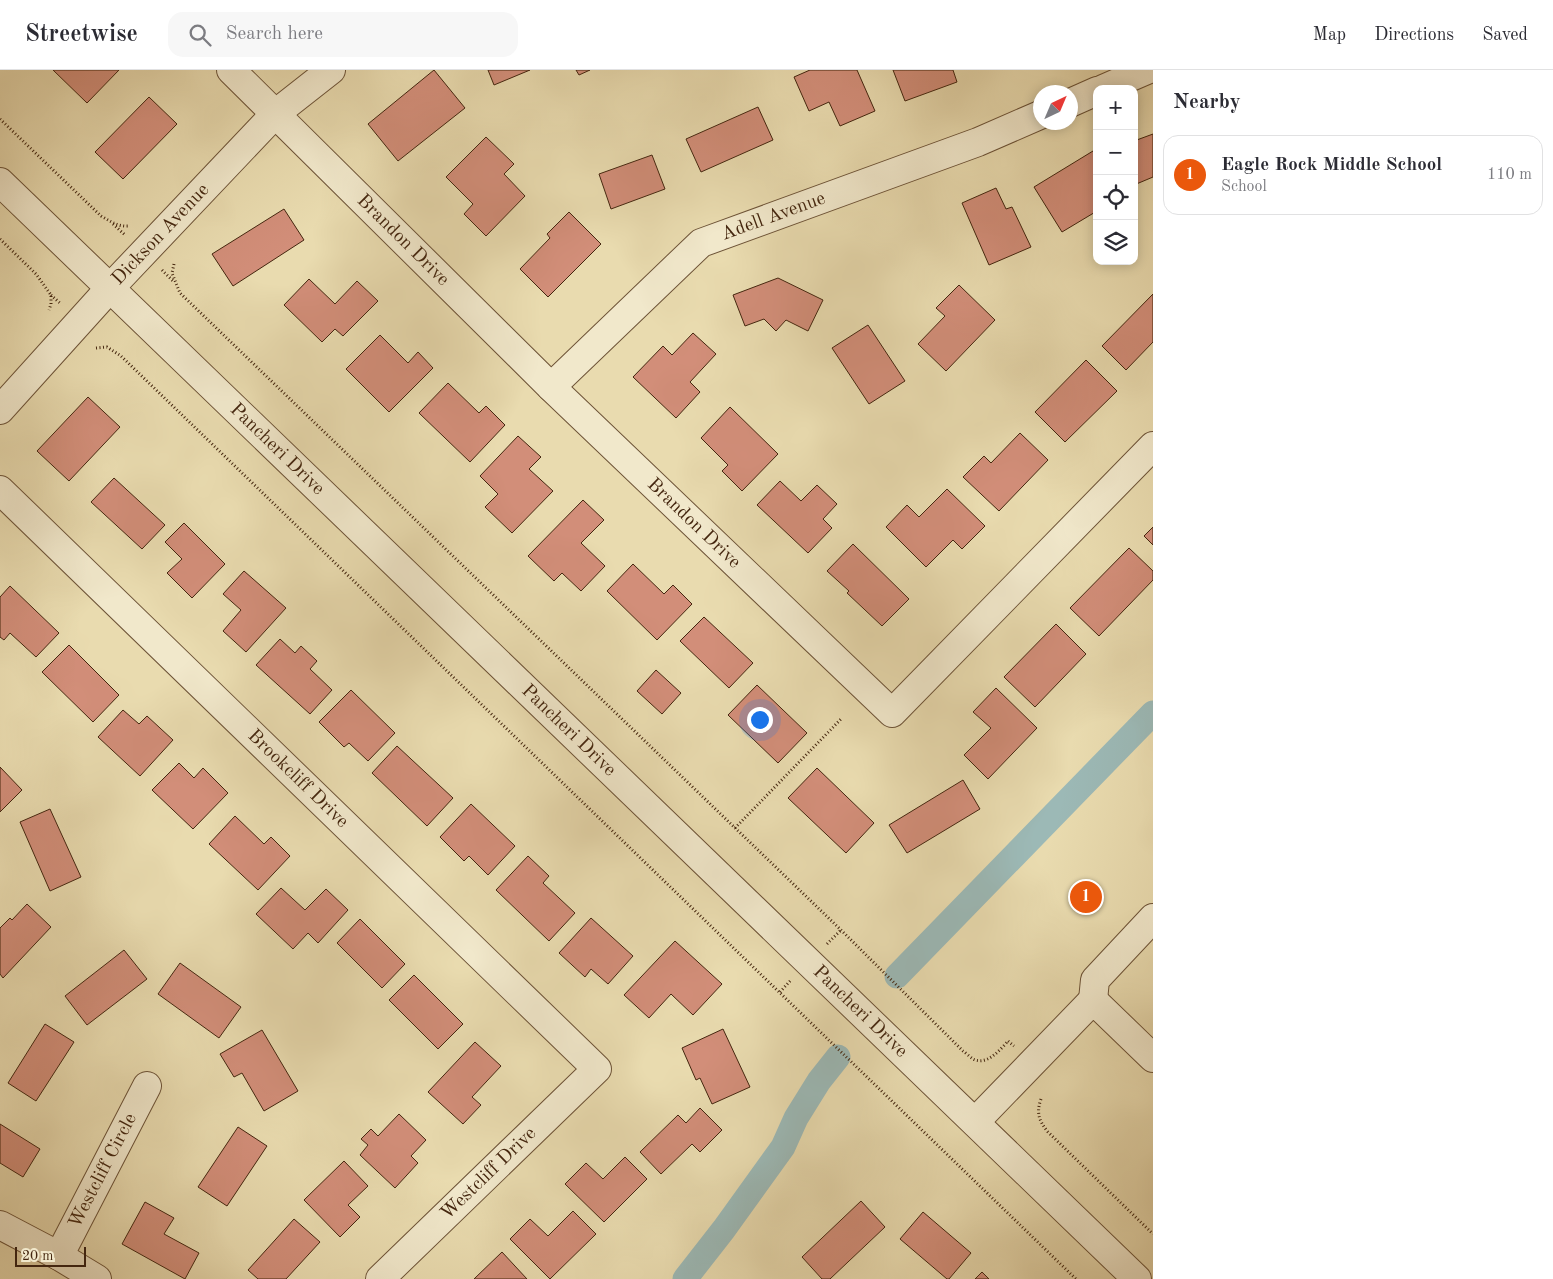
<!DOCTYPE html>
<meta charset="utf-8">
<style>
body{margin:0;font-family:"Old Standard TT",serif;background:#f7f7f7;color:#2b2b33}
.controls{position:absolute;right:15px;top:15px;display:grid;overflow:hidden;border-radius:10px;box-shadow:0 2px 12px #0003}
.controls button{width:45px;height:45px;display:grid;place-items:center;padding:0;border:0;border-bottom:1px solid #e1e1e2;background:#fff;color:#2b2b33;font:25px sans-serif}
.compass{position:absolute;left:1033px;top:15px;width:45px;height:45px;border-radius:50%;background:#fff;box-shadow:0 2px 12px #0003;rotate:44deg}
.scale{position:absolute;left:15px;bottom:12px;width:71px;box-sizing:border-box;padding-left:5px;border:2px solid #44260f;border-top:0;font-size:14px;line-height:18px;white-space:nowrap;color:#44260f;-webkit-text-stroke:4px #f1e8cb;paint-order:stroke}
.you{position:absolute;left:759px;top:649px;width:18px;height:18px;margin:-12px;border:4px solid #fff;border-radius:50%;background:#1a73e8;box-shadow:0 0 0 8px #1a73e833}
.badge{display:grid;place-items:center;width:32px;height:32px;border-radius:50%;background:#ea580c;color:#fff;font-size:16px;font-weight:700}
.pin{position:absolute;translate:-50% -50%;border:2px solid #fff;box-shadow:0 1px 5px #0006}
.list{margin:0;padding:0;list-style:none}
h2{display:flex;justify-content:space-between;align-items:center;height:65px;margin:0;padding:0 20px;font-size:21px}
h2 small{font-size:16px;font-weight:400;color:#7c7c81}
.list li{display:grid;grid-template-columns:32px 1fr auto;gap:15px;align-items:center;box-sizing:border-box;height:80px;margin:0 10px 10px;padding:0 10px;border:1px solid #e1e1e2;border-radius:15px}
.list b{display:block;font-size:19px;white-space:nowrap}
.list p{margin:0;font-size:16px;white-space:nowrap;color:#7c7c81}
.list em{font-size:16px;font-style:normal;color:#7c7c81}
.icon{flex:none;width:28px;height:28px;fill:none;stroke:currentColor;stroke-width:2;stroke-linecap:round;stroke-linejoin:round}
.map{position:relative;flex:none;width:1153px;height:1209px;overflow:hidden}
header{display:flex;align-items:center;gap:30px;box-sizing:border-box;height:70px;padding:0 25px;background:#fff;border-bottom:1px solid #e1e1e2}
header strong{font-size:24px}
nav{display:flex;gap:28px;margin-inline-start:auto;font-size:18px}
.search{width:350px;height:45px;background:#f7f7f7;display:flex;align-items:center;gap:12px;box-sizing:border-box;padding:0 18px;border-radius:15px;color:#7c7c81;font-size:19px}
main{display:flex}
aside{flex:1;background:#fff}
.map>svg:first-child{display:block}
</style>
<header>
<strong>Streetwise</strong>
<div class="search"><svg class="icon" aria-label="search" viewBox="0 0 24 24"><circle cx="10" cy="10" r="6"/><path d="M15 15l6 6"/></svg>Search here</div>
<nav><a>Map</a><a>Directions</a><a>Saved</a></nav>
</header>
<main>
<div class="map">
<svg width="1153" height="1209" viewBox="0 0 1153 1209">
<rect width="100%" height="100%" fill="#e9dbaf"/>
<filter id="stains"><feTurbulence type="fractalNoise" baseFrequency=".004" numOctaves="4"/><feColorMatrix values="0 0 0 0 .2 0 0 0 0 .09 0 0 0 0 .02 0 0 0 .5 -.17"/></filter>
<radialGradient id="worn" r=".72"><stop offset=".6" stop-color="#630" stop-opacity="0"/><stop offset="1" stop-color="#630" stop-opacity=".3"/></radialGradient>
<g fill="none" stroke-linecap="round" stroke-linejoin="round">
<path stroke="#9cb9b6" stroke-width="25" d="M897 906 1153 643
M685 1209 724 1159 783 1077 796 1048 819 1011 838 987"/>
</g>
<path fill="#d28e79" stroke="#44260f" d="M53 0H119L87 33Z
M434 0 465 38 398 91 368 54Z
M488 0H530L494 15Z
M576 0H590L579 5Z
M810 0H857L875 41 840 56 829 32 809 41 794 7Z
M893 0H953L957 12 905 31Z
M149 27 177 54 123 109 95 82Z
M758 37 773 70 701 102 686 69Z
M1153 64V107L1134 115V71Z
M486 67 514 94 504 104 525 126 486 166 464 144 473 134 446 107Z
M1093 81 1097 87V141L1062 162 1034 117Z
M652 85 665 119 611 139 599 104Z
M996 118 1006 139 1012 137 1031 177 989 195 962 133Z
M284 139 304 170 233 216 212 184Z
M569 142 601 174 548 227 520 199 550 168 547 164Z
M778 208 823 230 808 261 786 250 776 261 764 249 745 256 733 225Z
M309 209 335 234 357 211 378 231 343 266 335 259 322 272 284 235Z
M959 215 995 250 946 301 918 274 945 246 936 238Z
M1153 224V272L1126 300 1102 276Z
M868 255 905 311 869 334 832 278Z
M693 263 716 284 690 312 700 322 676 348 633 307 663 276 672 285Z
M380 265 408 293 418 282 433 298 389 342 346 299Z
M1086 290 1117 321 1065 372 1035 342Z
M448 313 479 343 486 336 505 355 470 392 419 343Z
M88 327 120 357 69 411 37 381Z
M730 337 778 384 742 421 722 401 728 395 701 368Z
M1020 363 1048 390 999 441 963 407 984 386 991 393Z
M518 366 541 387 529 399 553 421 512 463 485 437 498 424 480 406Z
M114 408 165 455 142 479 91 432Z
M780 411 801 431 817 415 837 434 823 449 832 458 808 483 757 435Z
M947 419 985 456 962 479 953 470 926 497 886 457 907 435 919 447Z
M583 430 604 450 581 473 605 496 581 521 562 503 554 511 528 486Z
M184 453 225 494 192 528 167 503 182 489 165 472Z
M1153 457V475L1144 466Z
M853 474 909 529 882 556 847 523 849 521 827 501Z
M1129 478 1153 501V510L1099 566 1070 538Z
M633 494 664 524 673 515 692 534 657 570 607 521Z
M244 501 286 538 246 582 223 561 241 540 223 524Z
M10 516 59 563 36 587 10 563 4 570 0 567V527Z
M704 547 753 593 729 618 680 571Z
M1056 554 1086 584 1035 637 1004 607Z
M280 569 295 583 301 576 317 591 310 599 332 620 310 644 256 595Z
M69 575 119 625 93 652 42 602Z
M656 600 681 623 662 644 637 621Z
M757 615 807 663 778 693 728 645Z
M996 618 1037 658 988 709 964 685 991 658 973 642Z
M351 620 395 663 368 691 349 673 344 677 319 652Z
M123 640 139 654 147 646 173 670 140 706 98 667Z
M397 676 453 728 427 756 372 703Z
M179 693 194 708 203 698 228 723 193 759 152 720Z
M0 697 22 720 0 742Z
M817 698 874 753 846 783 788 728Z
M963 710 980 739 907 783 889 755Z
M471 734 515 776 488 805 469 786 464 791 440 767Z
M50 739 81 807 50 821 20 752Z
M235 746 264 774 271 767 290 786 258 820 209 774Z
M528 786 549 806 543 813 575 843 549 871 496 820Z
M281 818 305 840 326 819 348 840 318 873 308 863 293 879 256 844Z
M27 834 51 857 3 908 0 904V858L10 848 12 850Z
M591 848 633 886 608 914 591 899 585 907 559 883Z
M360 849 405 894 382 918 337 873Z
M675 871 722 914 693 945 671 924 649 948 624 925Z
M124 880 147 909 87 955 65 926Z
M180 893 241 937 219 968 158 924Z
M414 905 463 954 438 979 389 930Z
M45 954 74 972 36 1031 8 1013Z
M723 959 750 1017 712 1034 700 1008 696 1010 682 978Z
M262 960 298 1021 264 1041 242 1003 234 1007 220 984Z
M475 972 501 996 472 1027 481 1035 463 1054 428 1022Z
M700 1038 722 1060 700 1082 692 1074 661 1104 640 1082 678 1045 686 1053Z
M399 1044 426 1070 411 1086 418 1093 395 1118 360 1085 368 1075 361 1069 371 1059 378 1066Z
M0 1054 40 1079 23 1107 0 1093Z
M238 1057 267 1076 227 1136 198 1117Z
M625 1087 647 1109 604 1152 565 1114 586 1093 603 1109Z
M344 1091 368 1116 348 1135 360 1147 340 1167 304 1130Z
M861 1131 885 1157 830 1209H822L802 1187Z
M145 1132 174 1148 164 1164 199 1183 185 1209 122 1174Z
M573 1141 596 1164 550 1209 510 1169 530 1149 548 1166Z
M923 1142 971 1183 949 1209H947L900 1169Z
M294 1149 320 1172 286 1209H258L248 1200Z
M502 1182 527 1209H474Z
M982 1202 989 1209H975Z"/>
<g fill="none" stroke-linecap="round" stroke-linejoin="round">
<defs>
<g id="minor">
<path id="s1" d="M231 0 551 317 892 643 1153 376"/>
<path d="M1103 19 1147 0"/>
<path d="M1070 33 1097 21"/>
<path id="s2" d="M0 112 1137 1209"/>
<path id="s3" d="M551 317 701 173 978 72 1040 45"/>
<path id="s4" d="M0 340 110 218 275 44 331 0"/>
<path id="s5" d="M0 420 597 999 380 1209"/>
<path d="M1093 930 1095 910 1153 848"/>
<path d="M975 1052 1093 930 1153 988"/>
<path d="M0 1155 59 1186 97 1209"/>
<path id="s6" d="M59 1186 147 1016"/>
</g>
</defs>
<use href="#minor" stroke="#6d5337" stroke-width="30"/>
<path stroke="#44260f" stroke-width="3" stroke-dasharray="1 2.5" stroke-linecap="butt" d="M0 49 101 146C110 151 118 157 129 156
M113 154 125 165
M0 169 36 204 51 225V234L49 240
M174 194 172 203 180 223 841 860 963 981C966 983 970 987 973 989 987 996 1000 980 1008 971L1014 976
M162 200 174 212
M51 225 61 234
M96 278 107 277 121 286 1076 1209
M735 758 842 648
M827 874 841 860
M780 922 791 910
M1041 1029C1036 1043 1039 1051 1048 1062L1153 1164"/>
<use href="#minor" stroke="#f1e8cb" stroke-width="28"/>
</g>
<g text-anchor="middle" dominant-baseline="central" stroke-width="4.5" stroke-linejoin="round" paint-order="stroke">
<g font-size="19" fill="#44260f" stroke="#f1e8cb">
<text stroke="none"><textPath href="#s3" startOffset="285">Adell Avenue</textPath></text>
<text stroke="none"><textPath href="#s4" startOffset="238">Dickson Avenue</textPath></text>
<text stroke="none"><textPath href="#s1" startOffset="242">Brandon Drive</textPath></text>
<text stroke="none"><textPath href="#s2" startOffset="385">Pancheri Drive</textPath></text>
<text stroke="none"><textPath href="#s1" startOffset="648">Brandon Drive</textPath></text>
<text stroke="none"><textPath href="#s2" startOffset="790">Pancheri Drive</textPath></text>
<text stroke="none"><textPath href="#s5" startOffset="415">Brookcliff Drive</textPath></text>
<text stroke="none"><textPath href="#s2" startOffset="1195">Pancheri Drive</textPath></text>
<text stroke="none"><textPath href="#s6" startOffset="96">Westcliff Circle</textPath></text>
<text transform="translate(489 1104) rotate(-44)">Westcliff Drive</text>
</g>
</g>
<rect width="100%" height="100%" filter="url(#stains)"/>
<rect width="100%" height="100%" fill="url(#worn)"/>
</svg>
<div class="controls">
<button>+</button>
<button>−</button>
<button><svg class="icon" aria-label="locate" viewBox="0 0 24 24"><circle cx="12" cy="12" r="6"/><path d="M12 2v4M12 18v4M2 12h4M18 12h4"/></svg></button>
<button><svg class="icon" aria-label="layers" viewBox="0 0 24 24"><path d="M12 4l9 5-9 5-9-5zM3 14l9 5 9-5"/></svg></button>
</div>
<svg class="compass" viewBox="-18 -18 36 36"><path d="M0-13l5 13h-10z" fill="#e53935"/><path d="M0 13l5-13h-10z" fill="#7c7c81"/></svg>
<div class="scale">20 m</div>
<div class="you"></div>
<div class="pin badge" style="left:1086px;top:827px">1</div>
</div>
<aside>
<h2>Nearby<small></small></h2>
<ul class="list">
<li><span class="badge">1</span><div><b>Eagle Rock Middle School</b><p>School</p></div><em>110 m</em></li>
</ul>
</aside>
</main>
